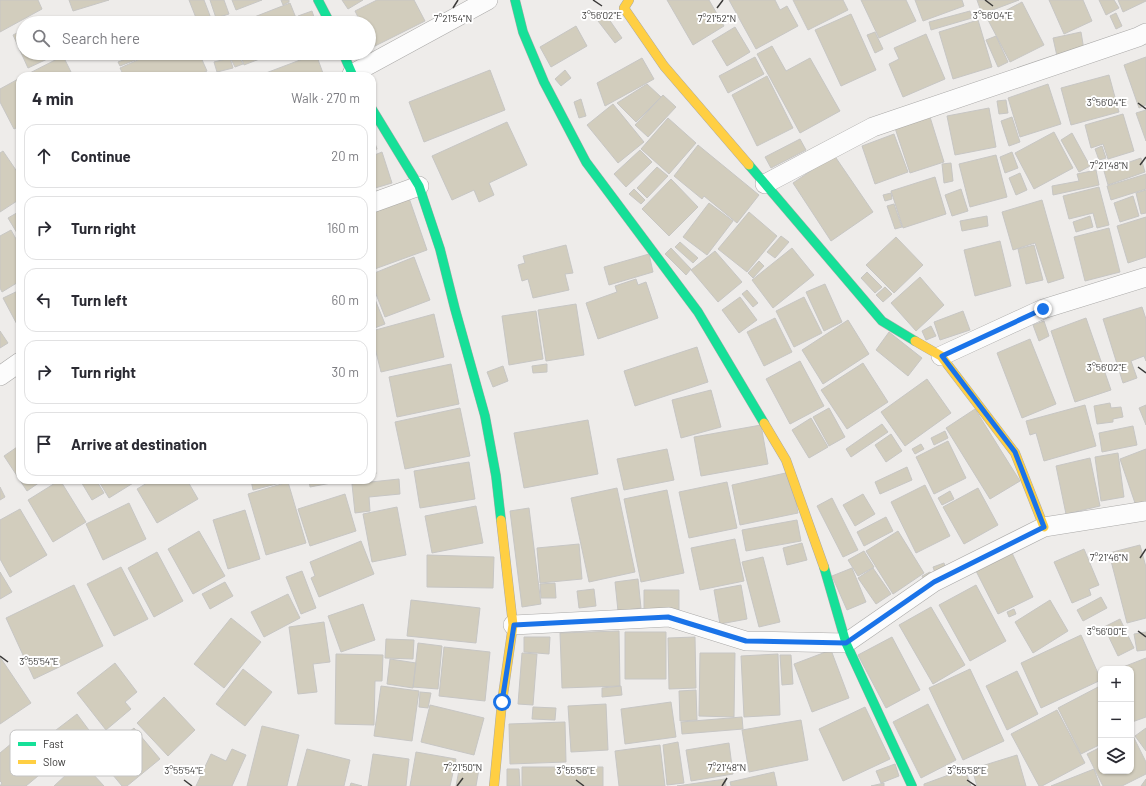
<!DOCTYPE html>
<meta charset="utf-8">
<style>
body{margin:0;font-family:Barlow,sans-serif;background:#f7f7f7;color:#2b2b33}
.controls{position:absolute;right:12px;bottom:12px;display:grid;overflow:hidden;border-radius:8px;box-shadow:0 1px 3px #0004}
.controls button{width:36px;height:36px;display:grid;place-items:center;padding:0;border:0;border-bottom:1px solid #e1e1e2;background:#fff;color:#2b2b33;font:20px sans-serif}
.stop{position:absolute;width:12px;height:12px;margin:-9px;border:3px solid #1a73e8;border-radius:50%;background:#fff}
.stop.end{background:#1a73e8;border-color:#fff;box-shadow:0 1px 4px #0008}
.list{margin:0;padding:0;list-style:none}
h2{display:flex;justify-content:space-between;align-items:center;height:52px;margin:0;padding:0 16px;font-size:17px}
h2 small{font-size:13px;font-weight:400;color:#7c7c81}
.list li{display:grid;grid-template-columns:26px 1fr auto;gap:12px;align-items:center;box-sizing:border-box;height:64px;margin:0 8px 8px;padding:0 8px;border:1px solid #e1e1e2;border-radius:12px}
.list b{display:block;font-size:15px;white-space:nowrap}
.list em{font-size:13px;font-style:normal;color:#7c7c81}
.icon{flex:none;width:22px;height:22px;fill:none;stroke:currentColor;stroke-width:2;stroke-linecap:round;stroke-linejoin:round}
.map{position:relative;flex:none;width:1146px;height:786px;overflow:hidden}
.search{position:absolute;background:#fff;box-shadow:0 1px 3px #0004;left:16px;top:16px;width:360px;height:44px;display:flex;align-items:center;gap:10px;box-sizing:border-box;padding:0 14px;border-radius:22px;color:#7c7c81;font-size:15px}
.panel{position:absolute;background:#fff;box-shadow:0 1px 3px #0004;left:16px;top:72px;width:360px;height:412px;border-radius:12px}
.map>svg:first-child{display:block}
</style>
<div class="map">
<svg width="1146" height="786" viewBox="0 0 1146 786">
<rect width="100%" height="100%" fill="#eeecea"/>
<path fill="#d2cdbd" stroke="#c7c6c4" d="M0 0H38L42 9 0 32Z
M69 0H109L73 11Z
M189 0H204L212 21 208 23H198Z
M210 0H224L229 14 216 18Z
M232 0H262L236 10Z
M281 0H289V2L283 5Z
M342 0H363L348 9Z
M377 0H414L425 21 373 47 369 39V23H361L355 11Z
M667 0H709L724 26 693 45Z
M729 0H775L780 10 787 6 798 26 756 49Z
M793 0H843L848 10 808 30Z
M861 0H906L916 21 879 38Z
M915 0H962L964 6 923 21Z
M977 0H1019L982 14Z
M1049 0H1083L1092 21 1064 34Z
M1099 0H1114L1119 8 1106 15Z
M1118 0H1146V1L1123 12Z
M1022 2 1044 45 1010 62 988 20Z
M290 3 298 23H239Z
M312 11 316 23H301L298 16Z
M970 11 972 18 931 30 929 22Z
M1116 13 1122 26 1116 29 1110 16Z
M851 14 876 70 841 86 815 30Z
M606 15 622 38 615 43 598 21Z
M978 20 992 67 953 79 939 32Z
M576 26 587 46 551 67 540 47Z
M735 27 750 52 727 66 712 41Z
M23 30V53L58 54 28 68 13 35Z
M875 32 883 49 875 53 867 35Z
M1081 32 1084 50 1057 56 1053 38Z
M926 34 945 79 903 97 889 64 899 59 894 48Z
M996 36 1008 62 998 67 986 40Z
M772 46 786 71 810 58 840 111 800 133 757 54Z
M140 53H199L207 71 197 76H124L120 68 140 59 138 54Z
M234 53H237L243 64 235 67 229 55Z
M240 53H275L244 65Z
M316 54 324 76H258Z
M136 55 138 59 120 66 118 62Z
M63 56 73 76H24Z
M755 57 764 74 728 93 719 76Z
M1146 57V105L1139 108 1124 65Z
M230 58 233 68 217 72 214 62Z
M642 58 654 79 605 106 597 83Z
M490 70 505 110 424 142 409 102Z
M565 70 571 78 561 86 555 79Z
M1109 75 1119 112 1071 125 1061 88Z
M767 76 793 128 757 146 732 95Z
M20 78V126L14 129 0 102V89Z
M647 84 661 97 636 122 617 103Z
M1048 84 1061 124 1020 137 1008 98Z
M663 95 676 107 648 137 635 125Z
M581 99 586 116 579 118 574 102Z
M1006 100 1008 113 999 114 997 101Z
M613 104 644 142 618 163 587 125Z
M989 108 996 147 955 155 947 116Z
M1146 110V141L1136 113Z
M1123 114 1134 151 1108 159 1103 144 1091 148 1085 125Z
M930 117 944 162 910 173 895 128Z
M1012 117 1020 142 1009 146 1001 121Z
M668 118 696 143 669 174 641 149Z
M507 122 527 165 489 183 494 195 479 202 474 190 452 200 432 156Z
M1054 132 1073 168 1034 189 1015 153Z
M1072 133 1090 166 1079 172 1061 140Z
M894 134 908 172 875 184 862 146Z
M372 135 377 149 372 151Z
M800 139 806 150 771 168 765 157Z
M698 145 759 195 737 223 704 196 702 199 674 176Z
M1102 146 1106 158 1099 160 1095 149Z
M640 150 652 162 626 187 614 174Z
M3 151 20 176V199L0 212V153Z
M382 152 392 183 372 189V156Z
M1012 152 1018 168 1005 173 1000 157Z
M834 155 873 212 831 241 793 183Z
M996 155 1007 197 970 207 959 164Z
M1141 158 1145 172 1108 185 1104 171Z
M951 163 953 181 944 183 942 164Z
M657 167 668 176 647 198 637 188Z
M1096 170 1099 185 1053 195 1052 186 1079 181 1077 174Z
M1020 173 1027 190 1016 195 1009 178Z
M1146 174V189L1111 200 1107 186Z
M935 177 946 214 903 228 891 191Z
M671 179 698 207 669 236 642 209Z
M1099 187 1109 225 1097 228 1093 213 1069 219 1063 196Z
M634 189 645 200 641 204 629 194Z
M961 189 968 211 952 216 945 195Z
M1146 190V213L1141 214 1136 193Z
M891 193 892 199 885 201 883 195Z
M1133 196 1139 216 1120 222 1114 203Z
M409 198 427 250 372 270V211Z
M1042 200 1064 278 1048 283 1035 243 1013 250 1002 212Z
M709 203 733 221 707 255 683 237Z
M894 204 902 227 895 229 887 206Z
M20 211V238L8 218Z
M749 212 777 236 747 272 718 249Z
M987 216 988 226 962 231 960 221Z
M1090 216 1093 227 1076 232 1073 222Z
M1146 217V257L1128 263 1117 226Z
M1109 228 1120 272 1085 281 1074 237Z
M11 230 20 246V281L2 292 0 288V236Z
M781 236 789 242 775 258 767 252Z
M896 237 923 265 894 293 866 265Z
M1000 241 1011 286 975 296 964 250Z
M680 242 698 258 693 263 675 247Z
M566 245 573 273 565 274 569 290 533 298 528 279 522 281 518 265 525 263 523 256Z
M1034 245 1043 280 1026 284 1018 249Z
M671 248 691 269 686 275 665 254Z
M792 248 814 275 773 308 752 280Z
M715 251 742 282 718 302 691 270Z
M649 254 653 272 609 285 604 267Z
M414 257 430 300 385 317 372 284V274Z
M759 261 764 266 753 278 748 273Z
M867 272 882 287 875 293 861 278Z
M920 277 944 305 916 331 891 303Z
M636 279 638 285 646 282 658 318 598 339 586 303 617 292 615 286Z
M825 284 842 322 824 331 806 292Z
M885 287 892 294 883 302 876 295Z
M20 290V330L3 298Z
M747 290 758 303 753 307 742 294Z
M372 292 385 324 372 329Z
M740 297 757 320 739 333 722 310Z
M804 297 822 333 794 347 776 311Z
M576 304 584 355 546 361 538 310Z
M1142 307 1146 319V361L1144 356 1131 361 1137 378 1123 383 1103 319Z
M536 311 543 359 509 365 502 316Z
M963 311 970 330 940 340 934 322Z
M434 314 444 357 381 372 372 336V331Z
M775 318 792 352 764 366 747 332Z
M1086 318 1111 390 1075 402 1051 331Z
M848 320 869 354 823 384 802 350Z
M1044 321 1049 336 1039 341 1033 325Z
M931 326 936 336 926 340 922 331Z
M0 331 8 343 0 348Z
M889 332 922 358 908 376 876 350Z
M1030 339 1056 404 1022 418 997 353Z
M697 347 708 382 635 406 624 371Z
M800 361 824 406 790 424 766 379Z
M863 363 888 402 847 429 821 390Z
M451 364 459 404 397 417 389 377Z
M547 364V372L533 373 532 366Z
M503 366 508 381 493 387 487 372Z
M927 379 951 413 905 446 881 412Z
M711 390 721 427 681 438 672 400Z
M1110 403 1111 408 1121 407 1123 417 1113 419V422L1097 424 1094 406Z
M1085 405 1096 446 1044 461 1036 433 1030 435 1026 421Z
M1146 405V425L1139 408Z
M460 408 470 456 405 469 395 422Z
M829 408 845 437 829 446 813 417Z
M975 409 1020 481 990 499 946 428Z
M811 418 828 447 809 458 792 430Z
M588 420 598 474 524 488 514 433Z
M882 424 888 432 851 457 846 449Z
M761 425 768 464 701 476 694 437Z
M1133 426 1137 445 1102 452 1099 433Z
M945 431 948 438 934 445 931 438Z
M891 434 902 451 886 462 875 445Z
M948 441 966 478 934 494 916 457Z
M921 444 924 449 915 454 912 449Z
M20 445V480H38L40 482 27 491 4 456Z
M667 449 674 480 624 490 617 459Z
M1146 449V502L1136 506 1120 459Z
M372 451 376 474 372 475Z
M1118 453 1124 497 1101 501 1095 457Z
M1090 458 1100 506 1066 514 1056 466Z
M469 462 475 499 420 508 414 471Z
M907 467 912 480 880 494 875 482Z
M790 472 798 513 740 525 732 485Z
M399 479 400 494 369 497 370 511 355 513 352 484Z
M60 480 86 522 53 542 28 500Z
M80 480H96L104 493 92 500Z
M98 480H138L109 498Z
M152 480H187L198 499 157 523 137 489Z
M251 480H292L253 490Z
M309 480H347L310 487Z
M288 482 306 543 266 555 248 494Z
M727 482 737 528 689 538 679 492Z
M925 485 950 536 916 553 891 502Z
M0 487 5 497 0 500Z
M617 488 635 572 589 582 571 498Z
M978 488 998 525 964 544 943 507Z
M667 490 684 573 641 582 624 499Z
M950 491 954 499 942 505 938 498Z
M345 494 356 531 310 546 298 509Z
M863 494 875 514 855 526 843 505Z
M832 498 858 550 843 557 817 506Z
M129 503 146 539 103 560 86 524Z
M476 506 483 543 432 553 425 516Z
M397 507 406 555 372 562 363 514Z
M529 508 541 604 522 607 510 511Z
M20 509 47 555 10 577 0 559V520Z
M245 510 260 559 228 569 213 520Z
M886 517 893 531 864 546 857 532Z
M797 520 801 541 746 551 742 530Z
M199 531 225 576 193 594 168 549Z
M898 531 924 573 893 594 866 551Z
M735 539 744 581 700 590 691 548Z
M361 541 374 574 319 597 311 578 315 576 310 562Z
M802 543 807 560 787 565 783 548Z
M579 544 582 579 540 583 537 548Z
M1140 545 1146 567V618L1127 623 1109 553Z
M1084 549 1099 585 1089 589 1091 595 1072 603 1054 562Z
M864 551 874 567 858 576 848 560Z
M157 552 183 601 154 617 128 568Z
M1012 553 1033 597 998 614 976 571Z
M427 555 494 557 493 588 427 587Z
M763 557 780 622 759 627 742 562Z
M944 563 946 569 935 573 933 567Z
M121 567 148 619 114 636 87 584Z
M852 568 866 602 847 610 832 576Z
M873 568 891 594 876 604 858 578Z
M302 571 316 608 301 614 286 577Z
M0 572 12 592 0 599Z
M930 572 932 576 924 580 922 576Z
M638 579 641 608 618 611 615 582Z
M225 582 233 596 210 609 202 594Z
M555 583 556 598H541L540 584Z
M74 585 103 646 34 679 6 618Z
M741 585 747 619 720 624 714 590Z
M976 585 1006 641 970 661 939 605Z
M594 589 596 606 579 608 577 591Z
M644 590H679V610H644Z
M288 594 300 618 264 637 251 612Z
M1101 597 1107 608 1083 621 1077 610Z
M411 600 480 608 476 643 407 636Z
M1050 600 1068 631 1033 653 1015 622Z
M363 604 375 640 341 652 328 616Z
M931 607 965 665 933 684 899 625Z
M1014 609 1016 614 1009 617 1007 612Z
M231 618 261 642 224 688 194 664Z
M1120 619 1134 648 1118 656 1104 627Z
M324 622 330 662 313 664 317 692 298 694 289 627Z
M619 631 620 686 562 688 560 633Z
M625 632H666V679H625Z
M1146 632V650L1137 651 1134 634Z
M1081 635 1101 680 1041 708 1021 663Z
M524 637H550L549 654 524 652Z
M695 637 696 688 669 689 668 638Z
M892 637 920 690 886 708 858 655Z
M386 639 414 640 413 659 385 658Z
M418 643 442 646 438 689 413 687Z
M444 647 490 652 485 701 439 696Z
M831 650 849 698 812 712 794 664Z
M522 653 537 654 533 705 518 704Z
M700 653H735L734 717 699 716Z
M336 654 383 655 382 681H375L374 725 335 724Z
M778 654 780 715 744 717 741 656Z
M780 655H791L793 684 782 685Z
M0 657 31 703 0 724Z
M1146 658V717L1132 722 1131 719V669H1118Z
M390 659 416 663 413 688 387 684Z
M115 663 137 692 125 702 131 709 106 730 77 693Z
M243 669 272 692 245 726 216 704Z
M970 669 1004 741 963 760 929 688Z
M1017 671 1038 714 1007 730 986 686Z
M381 686 419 691 412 741 374 736Z
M621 686 622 695 602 697V688Z
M1100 686 1101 688V744L1081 754 1058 708Z
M696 690 697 720 680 721 679 691Z
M420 692 431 693 428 708 419 707Z
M164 697 195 730 168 756 137 723Z
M671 702 676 737 625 744 621 709Z
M606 704 608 750 571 752 568 706Z
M928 704 956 760 921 778 893 722Z
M430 705 484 718 474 755 421 742Z
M533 707 556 708 555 720 532 719Z
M865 707 890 759 843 781 819 729Z
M1057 710 1085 763 1042 786H1039L1011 734Z
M77 714 97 741 63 767 43 740Z
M742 717 743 729 682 734 681 722Z
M801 720 808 760 749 772 742 730Z
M565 722 566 762 510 764 509 724Z
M262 726 299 735 287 786H247Z
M134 728 160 759 127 786H122L98 757Z
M1146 728V751L1135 736Z
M1131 732 1146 762V774L1122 786H1103L1087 754 1101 747V771H1131Z
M24 733 50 766 26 786H0L2 783 0 781V753Z
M678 742 684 783 667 785 663 745Z
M729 743 733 774 691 781 686 750Z
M660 745 665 786H619L615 751Z
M232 749 246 755 232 786H196L211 754 226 761Z
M307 749 350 760 344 786H297Z
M416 752 456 759 450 786H410Z
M373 754 409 759 406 786H368Z
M1017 755 1026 786H977L972 769Z
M81 761 104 786H54Z
M895 764 899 776 881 783 876 771Z
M460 765 479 769 476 786H456Z
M522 767H603V786H522Z
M507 769H519L520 786H507Z
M965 769 971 786H924V784Z
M1094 769 1100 786H1051Z
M774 772 777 786H731L730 782Z
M725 779 726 786H677Z
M1146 779V786H1141Z
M351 783 362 786H350Z
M884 783V786H871Z"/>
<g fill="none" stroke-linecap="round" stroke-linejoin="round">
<defs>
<path id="street" d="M352 74 488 0
M765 184 873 127 1138 37 1146 33
M372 203 419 186
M941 356 1043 309 1146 277
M0 376 20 362
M513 625 669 617 746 641 846 643 934 582 1044 527 1146 511"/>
<path id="fast" d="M318 0 330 23
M515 0 523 32 544 82 586 162 698 312 764 423
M343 53 353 76
M372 109 419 186 440 249 455 309 485 416 496 476 501 520
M749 165 882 321 915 341
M824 567 846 643 912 786"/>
<path id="slow" d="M629 0 624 8 664 66 749 165
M915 341 941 356 1015 453 1044 527
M764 423 786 460 824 567
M494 786 502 702 513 625 501 520"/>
</defs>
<use href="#street" stroke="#aaa9a8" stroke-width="20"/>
<use href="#fast" stroke="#aaa9a8" stroke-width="10"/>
<use href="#slow" stroke="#aaa9a8" stroke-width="10"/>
<use href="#street" stroke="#fcfcfc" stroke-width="19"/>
<use href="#fast" stroke="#16e098" stroke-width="9"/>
<use href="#slow" stroke="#ffcf43" stroke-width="9"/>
</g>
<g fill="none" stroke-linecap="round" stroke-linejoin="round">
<path stroke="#1a73e8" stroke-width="5" d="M502 702 514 625 668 617 746 641 846 643 934 582 1044 527 1015 452 942 356 1043 309"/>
</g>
<path fill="none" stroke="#3b3a39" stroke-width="1.5" d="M593 0 602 6M985 0 993 6M453 8 458 0M717 8 723 0M1138 103 1146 109M1140 165 1146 157M1138 367 1146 373M1140 558 1146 549M1138 631 1146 637M0 656 8 662M184 780 192 786M576 780 584 786M967 780 976 786M457 786 463 778M722 786 727 778"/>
<rect x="10" y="730" width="132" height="46" rx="6" fill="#fff" stroke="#c4c4c4" stroke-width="1"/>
<rect x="18" y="742" width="18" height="4" fill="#16e098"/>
<rect x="18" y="760" width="18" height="4" fill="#ffcf43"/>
<g font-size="11" fill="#3b3a39">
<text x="43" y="748">Fast</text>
<text x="43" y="766">Slow</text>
</g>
<g font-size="10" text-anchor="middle" fill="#3b3a39" stroke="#fff" stroke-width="4" stroke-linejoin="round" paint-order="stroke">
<text x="602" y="19">3°56'02"E</text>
<text x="993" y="19">3°56'04"E</text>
<text x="453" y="22">7°21'54"N</text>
<text x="717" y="22">7°21'52"N</text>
<text x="1107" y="106">3°56'04"E</text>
<text x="1109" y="169">7°21'48"N</text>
<text x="1107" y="371">3°56'02"E</text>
<text x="1109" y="561">7°21'46"N</text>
<text x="1107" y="635">3°56'00"E</text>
<text x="39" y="665">3°55'54"E</text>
<text x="463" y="771">7°21'50"N</text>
<text x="727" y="771">7°21'48"N</text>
<text x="184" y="774">3°55'54"E</text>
<text x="576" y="774">3°55'56"E</text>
<text x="967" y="774">3°55'58"E</text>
</g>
</svg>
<div class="controls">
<button>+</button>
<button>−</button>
<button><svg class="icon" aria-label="layers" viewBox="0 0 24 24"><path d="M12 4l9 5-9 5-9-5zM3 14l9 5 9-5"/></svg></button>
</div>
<div class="stop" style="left:502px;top:702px"></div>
<div class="stop end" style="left:1043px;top:309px"></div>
<div class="search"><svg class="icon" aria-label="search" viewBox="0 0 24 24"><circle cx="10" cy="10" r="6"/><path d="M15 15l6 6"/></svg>Search here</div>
<section class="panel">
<h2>4 min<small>Walk · 270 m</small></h2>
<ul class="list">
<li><svg class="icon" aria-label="ahead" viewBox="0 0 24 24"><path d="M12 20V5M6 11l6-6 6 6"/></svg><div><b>Continue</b></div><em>20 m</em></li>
<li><svg class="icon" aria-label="right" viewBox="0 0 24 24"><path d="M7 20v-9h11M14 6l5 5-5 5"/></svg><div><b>Turn right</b></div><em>160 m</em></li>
<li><svg class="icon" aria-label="left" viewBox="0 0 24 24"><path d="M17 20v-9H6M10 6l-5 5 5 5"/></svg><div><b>Turn left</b></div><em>60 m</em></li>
<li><svg class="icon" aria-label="right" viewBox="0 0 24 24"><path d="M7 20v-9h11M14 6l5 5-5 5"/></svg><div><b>Turn right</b></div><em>30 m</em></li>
<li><svg class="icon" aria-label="arrive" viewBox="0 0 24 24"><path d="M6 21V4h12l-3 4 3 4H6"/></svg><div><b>Arrive at destination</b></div></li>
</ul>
</section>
</div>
